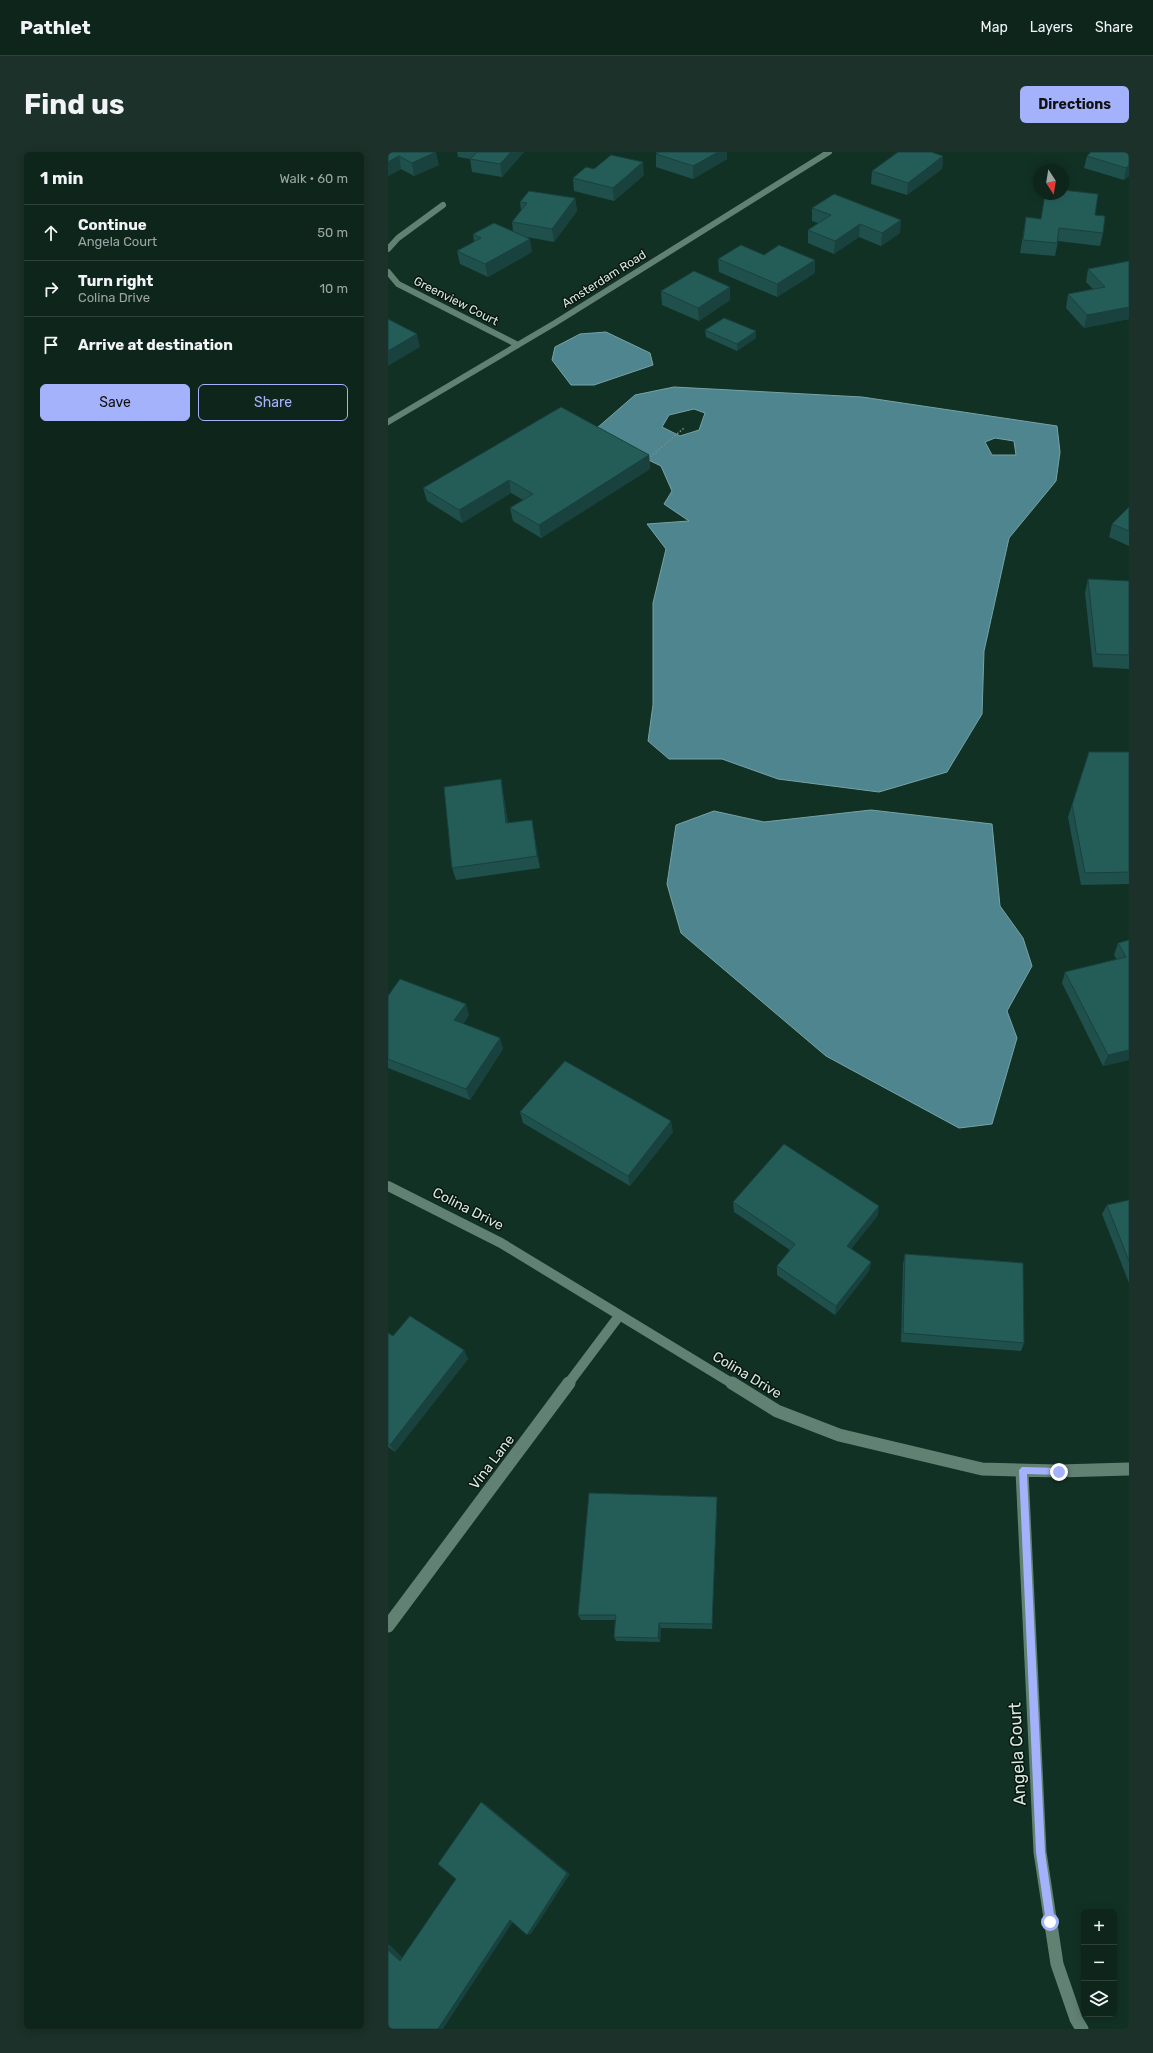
<!DOCTYPE html>
<meta charset="utf-8">
<style>
body{margin:0;font-family:Rubik,sans-serif;background:#1c3129;color:#f1f3f6}
.controls{position:absolute;right:12px;bottom:12px;display:grid;overflow:hidden;border-radius:6px;box-shadow:0 2px 10px #0003}
.controls button{width:36px;height:36px;display:grid;place-items:center;padding:0;border:0;border-bottom:1px solid #2e423b;background:#0e251c;color:#f1f3f6;font:20px sans-serif}
.compass{position:absolute;left:645px;top:12px;width:36px;height:36px;border-radius:50%;background:#0e251c;box-shadow:0 2px 10px #0003;rotate:168deg}
.stop{position:absolute;width:12px;height:12px;margin:-9px;border:3px solid #a4b2fc;border-radius:50%;background:#fff}
.stop.end{background:#a4b2fc;border-color:#fff;box-shadow:0 1px 4px #0008}
.list{margin:0;padding:0;list-style:none}
h2{display:flex;justify-content:space-between;align-items:center;height:52px;margin:0;padding:0 16px;font-size:17px}
h2 small{font-size:13px;font-weight:400;color:#9ba5a3}
.list li{display:grid;grid-template-columns:26px 1fr auto;gap:12px;align-items:center;box-sizing:border-box;height:56px;padding:0 16px;border-top:1px solid #2e423b}
.list b{display:block;font-size:15px;white-space:nowrap}
.list p{margin:0;font-size:13px;white-space:nowrap;color:#9ba5a3}
.list em{font-size:13px;font-style:normal;color:#9ba5a3}
.actions{display:flex;gap:8px;padding:12px 16px}
.actions a{flex:1;padding:9px 0;border:1px solid #a4b2fc;border-radius:6px;text-align:center;font-size:14px;color:#a4b2fc}
.actions .main{background:#a4b2fc;color:#111}
.icon{flex:none;width:22px;height:22px;fill:none;stroke:currentColor;stroke-width:2;stroke-linecap:round;stroke-linejoin:round}
.map{position:relative;flex:none;width:741px;height:1877px;overflow:hidden;border-radius:6px}
header{display:flex;align-items:center;gap:24px;box-sizing:border-box;height:56px;padding:0 20px;background:#0e251c;border-bottom:1px solid #2e423b}
header strong{font-size:19px}
nav{display:flex;gap:22px;margin-inline-start:auto;font-size:14px}
.intro{display:flex;align-items:center;justify-content:space-between;box-sizing:border-box;height:96px;padding:0 24px}
h1{margin:0;font-size:28px}
.button{padding:10px 18px;border-radius:6px;background:#a4b2fc;color:#111;font-size:14px;font-weight:700}
main{display:flex;gap:24px;padding:0 24px}
aside{flex:1;background:#0e251c;border-radius:6px;box-shadow:0 2px 10px #0003}
.map>svg:first-child{display:block}
</style>
<header>
<strong>Pathlet</strong>
<nav><a>Map</a><a>Layers</a><a>Share</a></nav>
</header>
<div class="intro"><h1>Find us</h1><a class="button">Directions</a></div>
<main>
<aside>
<h2>1 min<small>Walk · 60 m</small></h2>
<ul class="list">
<li><svg class="icon" aria-label="ahead" viewBox="0 0 24 24"><path d="M12 20V5M6 11l6-6 6 6"/></svg><div><b>Continue</b><p>Angela Court</p></div><em>50 m</em></li>
<li><svg class="icon" aria-label="right" viewBox="0 0 24 24"><path d="M7 20v-9h11M14 6l5 5-5 5"/></svg><div><b>Turn right</b><p>Colina Drive</p></div><em>10 m</em></li>
<li><svg class="icon" aria-label="arrive" viewBox="0 0 24 24"><path d="M6 21V4h12l-3 4 3 4H6"/></svg><div><b>Arrive at destination</b></div></li>
</ul>
<div class="actions"><a class="main">Save</a><a>Share</a></div>
</aside>
<div class="map">
<svg width="741" height="1877" viewBox="0 0 741 1877">
<rect width="100%" height="100%" fill="#123125"/>
<path fill="#4e858f" stroke="#77a3a7" fill-rule="evenodd" d="M218 180 262 201 265 213 206 233H183L164 208 167 195 192 182Z
M286 235 474 245 669 274 672 300 668 329 621 386 596 499 594 562 559 620 491 640 390 627 334 607H281L260 589 265 553V451L278 397 259 372 301 369 276 352 284 339 273 314 225 291 209 276 247 243ZM306 257 317 261 311 278 292 284 274 275 281 263ZM607 286 626 289 628 303H604L597 290Z
M483 658 604 672 612 754 635 786 644 814 619 859 629 886 604 972 571 976 438 904 293 781 279 732 288 673 326 659 376 670Z"/>
<g fill="none" stroke-linecap="round" stroke-linejoin="round">
<path stroke="#778f85" stroke-width="1.5" stroke-dasharray="1.5 2" stroke-linecap="butt" d="M260 307 296 276"/>
<path stroke="#618173" stroke-width="6" d="M0 97 10 86 55 53
M0 120 10 132 130 193
M0 270 167 171 441 0"/>
<path stroke="#618173" stroke-width="10" d="M0 1034 113 1091 345 1232
M180 1232 231 1164"/>
<path stroke="#618173" stroke-width="13" d="M344 1231 389 1259 451 1283 594 1317 671 1319 741 1317
M634 1319 652 1700 669 1812 688 1867 694 1877
M0 1474 181 1231"/>
</g>
<path fill="#1f504c" d="M0 0 51 13 26 24 13 17 0 24Z
M69 0H136L114 25 84 20 82 7 70 5Z
M267 0H339V7L305 27 268 15V2L269 1Z
M741 0V24L736 28 696 16 699 4Z
M555 4 554 17 519 43 483 32 484 19Z
M206 17 256 23 226 49 186 39 185 26Z
M187 46 189 59 166 90 139 85 144 100 100 125 72 112 69 99 86 90 85 82 125 79 124 70 133 58 132 50Z
M424 56 512 81 493 94 471 85 446 102 420 91V78L430 71 424 69Z
M707 63 715 81 712 94 670 89 667 104 632 101 638 65 653 67Z
M376 103 427 108V121L389 145 331 120 330 107Z
M741 109V167L696 176 678 156 680 142 705 137 698 130 700 117Z
M342 135V148L311 169 274 153 273 139Z
M317 178 368 186 349 199 318 185Z
M261 303 262 317 153 386 125 369 122 356 135 348 123 341 74 371 39 349 35 336Z
M741 355V394L721 385 724 372Z
M700 427 741 429V517L705 515 697 441Z
M741 600V732L693 733 680 665 684 653Z
M113 627 115 640 120 671 144 668 152 716 68 728 64 716Z
M741 788V908L715 914 674 831 677 820 729 808 726 803 730 791Z
M0 844 81 863 75 872 112 886 115 897 82 948 0 916Z
M132 960 285 980 242 1034 135 971Z
M741 1048V1131L714 1062 719 1053Z
M345 1050 490 1063 463 1097 483 1110 481 1119 447 1163 389 1123V1114L402 1098 346 1060Z
M517 1102 636 1191 633 1199 513 1190 515 1112Z
M0 1181 5 1184 76 1198 80 1207 7 1300 0 1295Z
M329 1345V1351L324 1477 273 1476 272 1490 228 1489 226 1485 227 1468H193L190 1463Z"/>
<path fill="#19413e" d="M48 0 51 13 26 24 24 11Z
M123 0H136L114 25 112 12Z
M330 0H339V7L305 27V14Z
M11 4 13 17 0 24V10Z
M555 4 554 17 519 43 520 31Z
M255 10 256 23 226 49 225 36Z
M741 13V24L736 28 738 16Z
M187 46 189 59 166 90 164 77Z
M513 68 512 81 493 94 494 81Z
M472 72 471 85 446 102 447 89Z
M142 87 144 100 100 125 97 112Z
M427 108V121L389 145V132Z
M342 135V148L311 169 310 156Z
M741 155V167L696 176 699 163Z
M368 179V186L349 199V192Z
M29 182 32 195 0 214V199Z
M261 303 262 317 153 386 151 373Z
M121 328 123 341 74 371 71 358Z
M113 627 115 640 121 683 118 671Z
M144 668 152 716 149 704Z
M78 852 81 863 70 880 66 868Z
M112 886 115 897 82 948 78 937Z
M741 898V908L715 914 720 903Z
M283 969 285 980 242 1034 240 1024Z
M491 1054 490 1063 458 1103 459 1094Z
M483 1110 481 1119 447 1163 448 1154Z
M76 1198 80 1207 7 1300 2 1293Z
M329 1345V1351L324 1477V1472Z
M271 1471 273 1476 272 1490 270 1486Z
M93 1650 97 1652 182 1722 143 1782 139 1783Z
M122 1768H126L55 1877H50Z
M0 1793H2L18 1809H12L0 1798Z"/>
<path fill="#245d58" stroke="#19413e" d="M0 0H48L24 11 11 4 0 10Z
M89 0H123L112 12 82 7Z
M271 0H330L305 14 268 2Z
M510 0H543L555 4 520 31 484 19Z
M703 0H741V13L738 16 699 4Z
M223 3 255 10 225 36 185 26 198 15 206 17Z
M675 38 710 42 707 63 717 64 715 81 671 76 669 91 635 88 638 65 653 67 657 42H675Z
M141 39 187 46 164 77 124 70 139 51 132 50Z
M446 42 513 68 494 81 472 72 447 89 420 78 443 63 424 56Z
M106 71 142 87 97 112 69 99 93 86 85 82Z
M353 93 376 103 391 93 427 108 389 132 330 107Z
M741 109V155L699 163 680 142 717 135 700 117Z
M306 119 342 135 310 156 273 139Z
M336 166 368 179 349 192 317 178Z
M0 167 29 182 0 199Z
M173 255 261 303 151 373 122 356 145 342 121 328 71 358 35 336Z
M741 355V379L724 372Z
M700 427 741 429V503L708 502Z
M701 600H741V720L697 721 684 653Z
M113 627 118 671 144 668 149 704 64 716 56 635Z
M741 788V898L720 903 677 820 738 805 730 791Z
M12 827 78 852 66 868 112 886 78 937 0 907V844Z
M177 909 283 969 240 1024 132 960Z
M396 992 491 1054 459 1094 483 1110 448 1154 389 1114 407 1092 345 1050Z
M741 1048V1109L719 1053Z
M517 1102 635 1111 636 1191 515 1181Z
M22 1164 76 1198 2 1293 0 1291V1181L5 1184Z
M201 1341 329 1345 324 1472 271 1471 270 1486 226 1485 228 1463H190Z
M93 1650 179 1721 139 1783 122 1768 50 1877H0V1798L12 1809 68 1727 50 1712Z"/>
<path fill="#a4b2fc" d="M634 1315 671 1316 675 1320 671 1323 639 1322 657 1700 667 1770 662 1774 658 1770 648 1700 631 1318Z"/>
<g text-anchor="middle" dominant-baseline="central" stroke-width="3" stroke-linejoin="round" paint-order="stroke">
<g font-size="12" fill="#d7e8e0" stroke="#091610">
<text transform="translate(216 127) rotate(-32)">Amsterdam Road</text>
<text transform="translate(68 149) rotate(27)">Greenview Court</text>
</g>
<g font-size="14" fill="#d7e8e0" stroke="#091610">
<text transform="translate(80 1057) rotate(27)">Colina Drive</text>
<text transform="translate(359 1223) rotate(31)">Colina Drive</text>
<text transform="translate(104 1310) rotate(-53)">Vina Lane</text>
</g>
<g font-size="17" fill="#d7e8e0" stroke="#091610">
<text transform="translate(629 1602) rotate(-93)">Angela Court</text>
</g>
</g>
</svg>
<div class="controls">
<button>+</button>
<button>−</button>
<button><svg class="icon" aria-label="layers" viewBox="0 0 24 24"><path d="M12 4l9 5-9 5-9-5zM3 14l9 5 9-5"/></svg></button>
</div>
<svg class="compass" viewBox="-18 -18 36 36"><path d="M0-13l5 13h-10z" fill="#e53935"/><path d="M0 13l5-13h-10z" fill="#9ba5a3"/></svg>
<div class="stop" style="left:662px;top:1770px"></div>
<div class="stop end" style="left:671px;top:1320px"></div>
</div>
</main>
